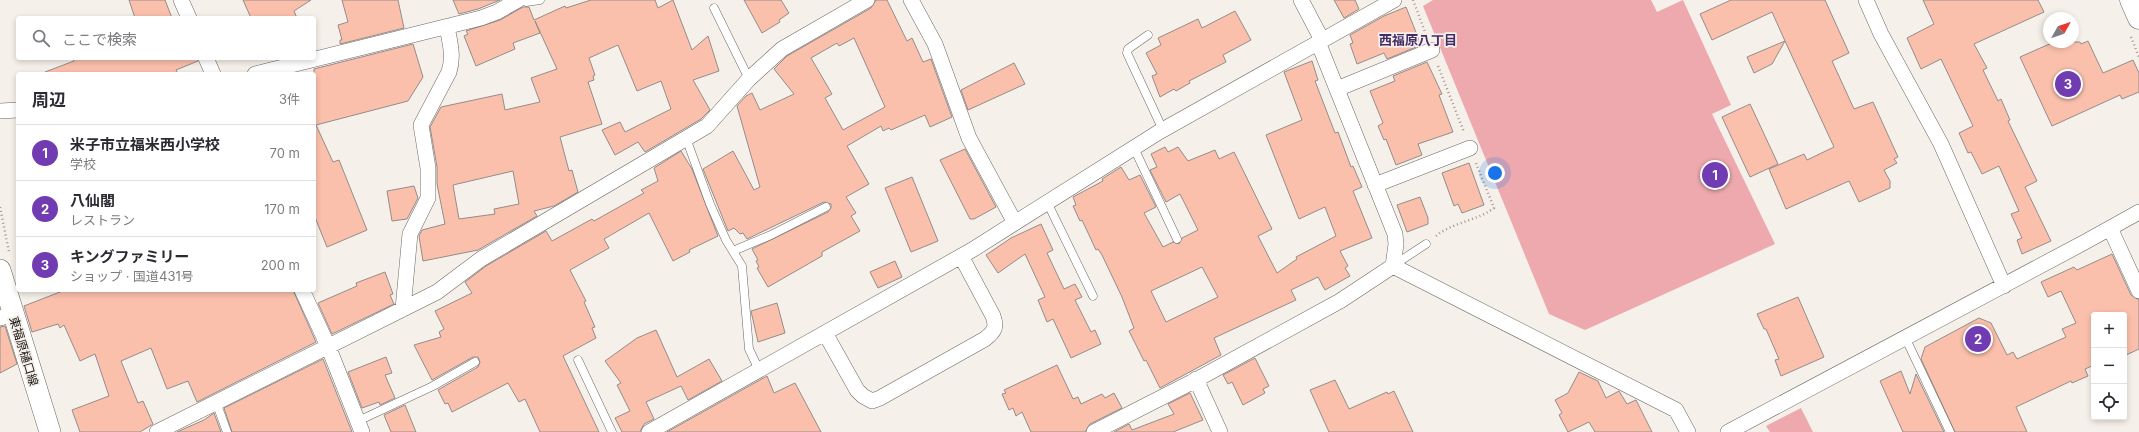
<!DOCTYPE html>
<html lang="ja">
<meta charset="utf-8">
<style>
body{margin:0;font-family:Inter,"Noto Sans JP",sans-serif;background:#f2f2f3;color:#2b2b33}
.controls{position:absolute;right:12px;bottom:12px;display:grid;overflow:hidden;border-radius:4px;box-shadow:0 2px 6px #0003}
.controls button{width:36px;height:36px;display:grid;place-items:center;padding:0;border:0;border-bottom:1px solid #e1e1e2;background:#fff;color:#2b2b33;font:20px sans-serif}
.compass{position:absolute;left:2043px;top:12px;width:36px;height:36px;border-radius:50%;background:#fff;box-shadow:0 2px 6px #0003;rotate:50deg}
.you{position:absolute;left:1495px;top:173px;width:14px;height:14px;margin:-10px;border:3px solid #fff;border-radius:50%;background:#1a73e8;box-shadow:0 0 0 6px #1a73e833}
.badge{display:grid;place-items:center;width:26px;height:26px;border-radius:50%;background:#713bb2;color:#fff;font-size:13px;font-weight:700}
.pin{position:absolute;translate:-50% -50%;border:2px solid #fff;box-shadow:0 1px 4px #0006}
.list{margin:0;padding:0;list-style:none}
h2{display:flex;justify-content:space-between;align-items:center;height:52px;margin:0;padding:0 16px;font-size:17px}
h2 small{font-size:13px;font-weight:400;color:#7c7c81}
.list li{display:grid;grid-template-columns:26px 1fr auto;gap:12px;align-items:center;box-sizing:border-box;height:56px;padding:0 16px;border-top:1px solid #e1e1e2}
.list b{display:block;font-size:15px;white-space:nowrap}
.list p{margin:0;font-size:13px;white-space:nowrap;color:#7c7c81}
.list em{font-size:13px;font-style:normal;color:#7c7c81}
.icon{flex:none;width:22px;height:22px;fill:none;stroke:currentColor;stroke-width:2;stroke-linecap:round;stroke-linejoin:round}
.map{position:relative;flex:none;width:2139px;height:432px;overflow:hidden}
.search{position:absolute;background:#fff;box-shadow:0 2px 6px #0003;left:16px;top:16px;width:300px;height:44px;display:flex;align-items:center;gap:10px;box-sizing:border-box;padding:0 14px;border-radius:4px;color:#7c7c81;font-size:15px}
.panel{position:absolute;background:#fff;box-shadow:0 2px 6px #0003;left:16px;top:72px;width:300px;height:220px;border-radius:4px}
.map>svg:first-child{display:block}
</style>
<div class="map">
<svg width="2139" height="432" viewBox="0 0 2139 432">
<rect width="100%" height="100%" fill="#f6f0ea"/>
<path fill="#eda9ae" d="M1433 0H1651L1657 12 1683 0 1731 105 1712 114 1775 244 1585 330 1549 314 1423 6Z
M1801 408 1813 432H1770L1766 426Z"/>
<path fill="#fbc0ac" stroke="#948c8a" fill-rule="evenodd" d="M129 0H165L172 18H135Z
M243 0H311L294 11 297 18H251Z
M342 0H398L404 28 340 44V40H342L338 25 348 22Z
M453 0H500L478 9 459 14Z
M591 0H655L658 8 673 0 692 50 708 36 719 71 693 80 710 110 701 119 645 152 638 142 615 155 602 130 620 122 625 132 671 109 661 81 637 91 618 45 589 58 595 75 593 76 594 80 588 82 602 124 560 137 569 171 572 170 578 192 554 206 534 211 537 216 478 250 423 261 419 236 422 230 445 224 437 184V167L430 127 441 107 502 94 505 110 540 102 531 78 557 69 535 21 540 33 513 43 515 49 476 66 464 36 468 34 466 31 500 20 523 7H529L534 20 565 6 566 8ZM513 171 519 204 494 209 495 214 459 219 453 185Z
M744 0H781L789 13 779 20 780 22 762 33Z
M876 0H887L907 41 912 38 923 62 931 59 952 117 930 127 925 115 891 130 889 128 883 131 881 126 847 146 869 184 846 197 856 213 851 216 860 231 822 252V256L768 287 757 268 759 267 756 261 758 260 752 249 828 212 831 208V204L824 202 747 239 743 233 740 234 734 228 728 231 703 169 733 151 754 190 760 187 737 106 746 96 752 93 760 110 794 94 774 69 787 56 871 8ZM854 38 885 107 843 130 825 98 832 94 811 58 837 43 839 46Z
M1334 0H1355L1359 9 1344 18Z
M1731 0H1825L1849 53 1832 61 1854 109 1873 102 1898 157 1894 159 1897 163 1884 170 1890 181V188L1859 202 1849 181 1786 209 1769 169 1804 154 1807 160 1834 147 1785 41 1772 64 1754 73 1747 57 1785 41 1772 12 1712 40 1700 14Z
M1923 0H2038L2044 12 1974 44 1987 68 1983 70 1998 101 2001 99 2010 120 2008 121 2037 181 2025 187 2051 241 2022 254 2017 240 2022 238 2011 214 2019 211 1999 166 1982 174 1971 152 1968 153 1959 133 1973 126 1941 59 1921 69 1907 38 1934 24Z
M1406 7 1421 45 1387 59 1384 53 1357 64 1350 44 1353 43 1350 35 1384 16Z
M1235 11 1251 40 1223 55 1226 62 1189 81 1190 83 1176 91 1174 89 1160 97 1152 76 1157 74 1146 53 1161 45 1158 38 1198 19 1202 28Z
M2088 41 2103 73 2133 60 2139 73V92L2122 99 2120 95 2052 126 2020 57 2054 42H2080L2081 44Z
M413 44 423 77 408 101 316 125 333 162 339 160 367 230 327 247 314 215V69Z
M73 58H197L198 61 176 70 178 74H45V72L74 61Z
M1312 61 1318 80 1315 81 1335 133 1338 132 1351 167 1353 166 1362 187 1353 191 1372 238 1340 251 1348 266 1345 268 1350 276 1325 290 1318 277 1291 290 1296 300 1214 338 1221 355 1160 388 1146 360 1144 361 1129 331 1134 328 1122 297 1102 255 1098 249 1096 250 1082 220 1080 221 1073 206 1076 205 1073 197 1103 181 1102 179 1121 167 1129 180 1140 175 1156 207 1144 213 1163 247 1173 242 1179 244 1182 238 1198 230 1180 194 1166 202 1150 170 1157 167 1151 154 1165 147 1168 152 1178 147 1188 161 1215 150 1219 159 1234 152 1272 229 1258 236 1277 273 1297 259 1296 257 1336 236 1325 207 1299 219 1266 135 1302 120 1284 72ZM1202 267 1218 297 1166 322 1151 291Z
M1427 62 1442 94 1439 95 1453 132 1418 144 1422 155 1396 165 1386 139 1384 140 1378 126 1383 123 1370 91 1395 81 1393 76Z
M1014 63 1025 84 968 110 961 90Z
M1750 104 1778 164 1750 177 1722 117Z
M965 149 996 207 974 219H970L940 160Z
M681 151 692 169 718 236 689 250 690 252 673 261 649 213 604 239 609 248 570 270 586 301 584 302 595 327 592 328 596 338 563 356 599 432H540L525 399 519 402 508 383 452 412 448 403 445 404 438 390 478 367 480 362 478 357H473L432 380 414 345 441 337 439 332 444 329 435 311 472 293 465 282 486 266 546 231 552 241 592 219 594 221 644 193 641 190 658 181 654 168Z
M1469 163 1484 205 1462 213 1458 204 1454 206 1442 173Z
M912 177 938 241 911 252 885 188Z
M414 186 418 198 407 219 392 221 387 191Z
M1420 197 1428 218V224L1407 232 1397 205Z
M1041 224 1053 250 1047 253 1064 289 1075 284 1082 297 1075 300 1091 332 1095 330 1101 344 1071 358 1053 319 1047 322 1038 300 1045 297 1025 254 998 273 986 255 1011 238Z
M2112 254 2131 295 2139 300V349L2124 356V315H2094V365L2085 369 2088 376 2072 383 2071 381 2016 407 2027 432H1955L1921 359 1925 347 1979 318 1991 323 2007 355 2013 352 2017 359 2066 337 2062 329 2076 323 2061 291 2048 297 2041 282 2074 267 2077 270Z
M895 261 902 277 878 288 870 272Z
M385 272 393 294 390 295 394 304 332 334 318 303 357 286 356 283Z
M65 290H293L316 342 197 402 188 381 167 389 151 348 121 361 138 403 143 401 153 424 140 432H80L72 410 109 396 95 354 80 361 64 325 60 328 58 324 32 332 24 306Z
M1798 297 1824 357 1781 376 1775 360 1779 359 1766 329H1764L1757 314Z
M777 303 785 333 758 342 751 311Z
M5 326 17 364 0 373V327Z
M656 330 677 377 709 359 722 381 688 400 681 386 646 402 654 419 644 424 640 432H622L615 418 630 411 617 385 621 383 605 361 637 338Z
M386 357 392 373 385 375 395 398 380 405 379 402 362 408 348 372Z
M1255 358 1269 386 1263 389 1265 393 1243 405 1232 382 1228 384 1223 375Z
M323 359 352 432H232L224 408Z
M1057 365 1073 399 1078 397 1081 404 1102 394 1105 398 1114 393 1122 408 1090 424 1085 432H1031L1022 412 1016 416 1013 408 1009 410 1002 394 1006 393 1004 390Z
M1901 371 1910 394 1916 374 1944 432H1903L1880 381Z
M1579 372 1598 381 1606 398 1619 391 1627 404 1636 400 1652 432H1595L1589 422 1568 432 1559 415 1562 413 1555 400 1568 393Z
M767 376 774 393 795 383 821 432H667Z
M1335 380 1349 409 1387 392 1388 394 1394 391 1413 432H1329L1310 390Z
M1190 393 1203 420 1173 432H1114L1129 424 1132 430 1174 414 1168 404Z
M405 405 416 432H391L384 415Z
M214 413 221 432H177L204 420Z"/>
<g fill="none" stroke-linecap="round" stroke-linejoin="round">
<defs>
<path id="lane" d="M522 0 526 2 540 0
M714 8 749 79
M1148 35 1128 49 1127 53 1163 130
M686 138 710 204 726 240 742 266 749 349 759 370
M1134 148 1177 239
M1047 202 1093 296
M733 251 771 235 826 207
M1394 265 1426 244
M1905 337 1950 432
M578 360 612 432
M216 402 227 432
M358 421 433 386 475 362"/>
<path id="street" d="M181 0 189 18
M911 0 935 44 969 138 1015 223
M1301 0 1322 40
M1866 0 1881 34 1941 144 2004 286
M1318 42 1395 234 1396 244 1393 266
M206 58 213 74
M255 74 481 18 497 12 518 0
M1337 89 1432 50
M0 111 18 110
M1375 185 1470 148
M2110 228 2139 291
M302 290 328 346 362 432
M403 309 410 234 428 198V168L421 125 449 72C454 56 450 43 447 27
M0 318 13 314
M825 333 857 390 863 396 872 401 880 398 985 339C995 331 997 327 993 316L961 256
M1196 379 1220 432
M157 432 437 292 481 259 707 126 749 79 782 49 867 0
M649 432 972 250 1159 132 1394 0
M1094 432 1194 381 1340 301 1393 266 1676 410 1688 432
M1728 432 2085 242 2139 212"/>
<path id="secondary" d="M0 270 50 432"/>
<path id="highway" d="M2131 0 2139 18"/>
</defs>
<use href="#lane" stroke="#6d6763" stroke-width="9"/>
<use href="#street" stroke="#6d6763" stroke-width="16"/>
<use href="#secondary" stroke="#6d6763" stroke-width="22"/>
<use href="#highway" stroke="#6d6763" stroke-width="23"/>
<path stroke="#9e9995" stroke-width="2.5" stroke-dasharray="1 3" stroke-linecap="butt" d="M1413 0 1426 35
M2131 37 2139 57
M1438 66 1464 132
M0 207 9 252
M1436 236C1453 222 1477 221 1494 208L1476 163"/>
<use href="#lane" stroke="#fff" stroke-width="8"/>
<use href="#street" stroke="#fff" stroke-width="15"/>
<use href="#secondary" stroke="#fff" stroke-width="21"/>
<use href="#highway" stroke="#fff" stroke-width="22"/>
</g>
<g text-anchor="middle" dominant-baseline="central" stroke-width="3.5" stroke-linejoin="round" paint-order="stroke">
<g font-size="12" fill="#1a1716" stroke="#f6f0ea">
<text transform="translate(24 351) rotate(73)">東福原樋口線</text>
</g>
<g font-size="13" font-weight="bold" fill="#452c67" stroke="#f6f0ea">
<text x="1418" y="40">西福原八丁目</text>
</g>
</g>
</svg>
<div class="controls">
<button>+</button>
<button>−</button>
<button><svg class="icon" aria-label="locate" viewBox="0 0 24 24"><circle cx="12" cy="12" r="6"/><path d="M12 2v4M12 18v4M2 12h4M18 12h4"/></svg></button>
</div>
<svg class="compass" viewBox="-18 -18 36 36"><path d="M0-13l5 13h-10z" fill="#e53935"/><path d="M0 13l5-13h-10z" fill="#7c7c81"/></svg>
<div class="you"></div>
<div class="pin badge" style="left:1715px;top:175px">1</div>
<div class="pin badge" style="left:1978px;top:339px">2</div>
<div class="pin badge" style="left:2068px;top:84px">3</div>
<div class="search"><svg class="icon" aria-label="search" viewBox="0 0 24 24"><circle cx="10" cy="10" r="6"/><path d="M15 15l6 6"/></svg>ここで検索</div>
<section class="panel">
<h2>周辺<small>3件</small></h2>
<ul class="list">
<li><span class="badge">1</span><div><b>米子市立福米西小学校</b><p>学校</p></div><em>70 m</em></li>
<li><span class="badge">2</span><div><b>八仙閣</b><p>レストラン</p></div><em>170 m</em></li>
<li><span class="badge">3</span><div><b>キングファミリー</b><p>ショップ · 国道431号</p></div><em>200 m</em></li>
</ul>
</section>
</div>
